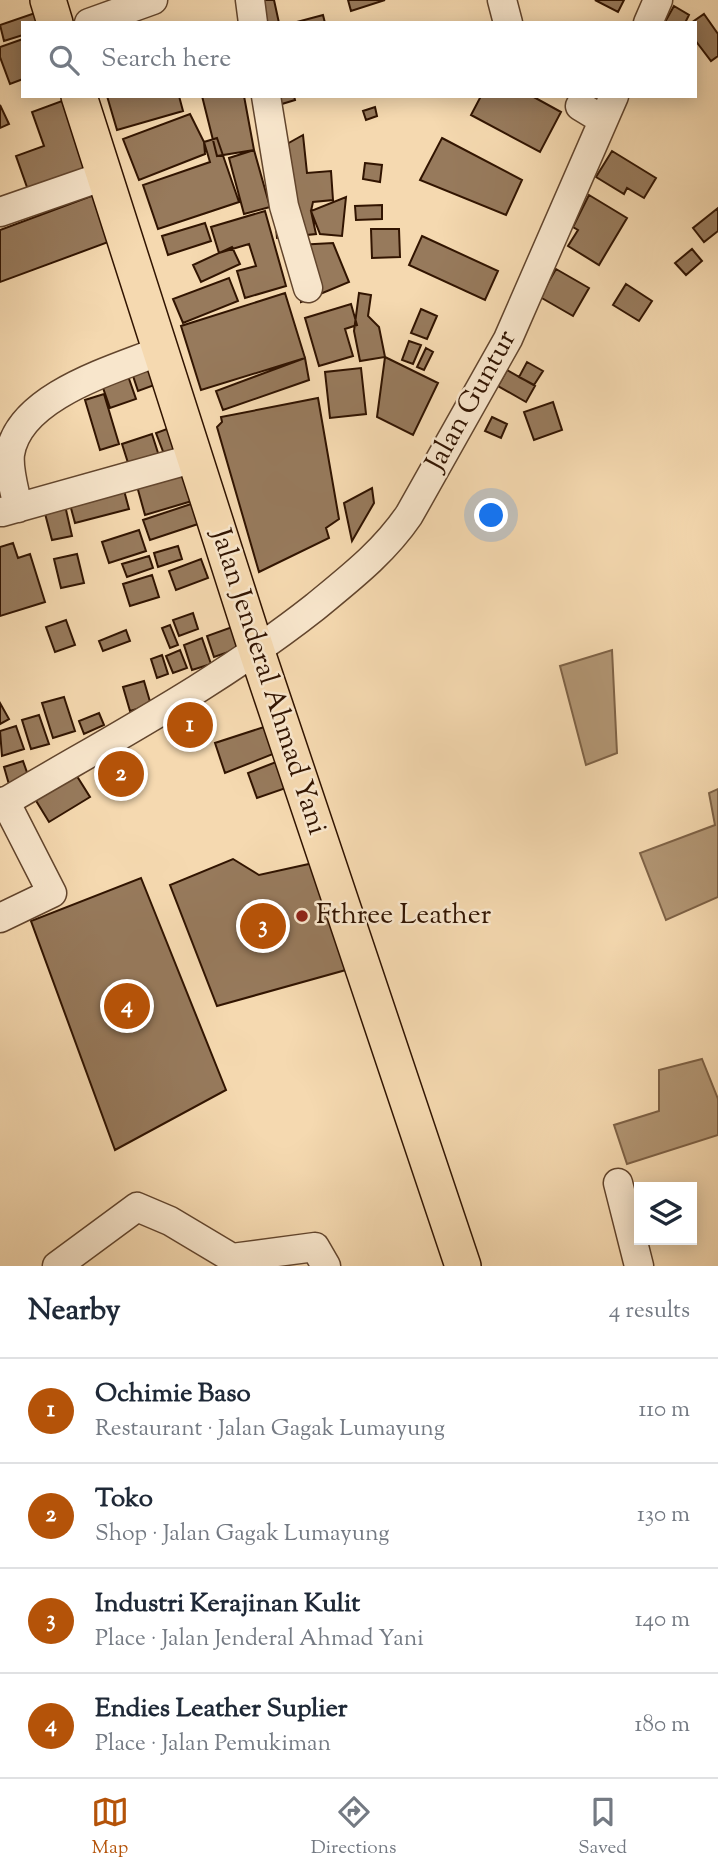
<!DOCTYPE html>
<meta charset="utf-8">
<style>
body{margin:0;font-family:"Sorts Mill Goudy",serif;background:#f6f6f7;color:#1f2937}
.controls{position:absolute;right:21px;bottom:21px;display:grid;overflow:hidden;border-radius:0px;box-shadow:0 4px 18px #0003}
.controls button{width:63px;height:63px;display:grid;place-items:center;padding:0;border:0;border-bottom:2px solid #e0e1e3;background:#fff;color:#1f2937;font:35px sans-serif}
.you{position:absolute;left:492px;top:516px;width:24px;height:24px;margin:-18px;border:5px solid #fff;border-radius:50%;background:#1a73e8;box-shadow:0 0 0 10px #1a73e833}
.badge{display:grid;place-items:center;width:46px;height:46px;border-radius:50%;background:#b45309;color:#fff;font-size:23px;font-weight:700}
.pin{position:absolute;translate:-50% -50%;border:4px solid #fff;box-shadow:0 2px 7px #0006}
.list{margin:0;padding:0;list-style:none}
h2{display:flex;justify-content:space-between;align-items:center;height:91px;margin:0;padding:0 28px;font-size:30px}
h2 small{font-size:23px;font-weight:400;color:#747a83}
.list li{display:grid;grid-template-columns:46px 1fr auto;gap:21px;align-items:center;box-sizing:border-box;height:105px;padding:0 28px;border-top:2px solid #e0e1e3}
.list b{display:block;font-size:26px;white-space:nowrap}
.list p{margin:0;font-size:23px;white-space:nowrap;color:#747a83}
.list em{font-size:23px;font-style:normal;color:#747a83}
.icon{flex:none;width:38px;height:38px;fill:none;stroke:currentColor;stroke-width:2;stroke-linecap:round;stroke-linejoin:round}
.map{position:relative;flex:none;width:718px;height:1266px;overflow:hidden}
.search{position:absolute;background:#fff;box-shadow:0 4px 18px #0003;left:21px;right:21px;top:21px;height:77px;display:flex;align-items:center;gap:18px;box-sizing:border-box;padding:0 24px;border-radius:0px;color:#747a83;font-size:26px}
.sheet{height:511px;background:#fff}
nav{display:flex;justify-content:space-around;align-items:center;box-sizing:border-box;height:98px;border-top:2px solid #e0e1e3;background:#fff;font-size:19px;color:#747a83}
nav a{display:grid;justify-items:center;gap:4px}
nav .on{color:#b45309}
.map>svg:first-child{display:block}
</style>
<div class="map">
<svg width="718" height="1266" viewBox="0 0 718 1266">
<rect width="100%" height="100%" fill="#f5d9b0"/>
<filter id="stains"><feTurbulence type="fractalNoise" baseFrequency=".00286" numOctaves="4"/><feColorMatrix values="0 0 0 0 .2 0 0 0 0 .09 0 0 0 0 .02 0 0 0 .5 -.17"/></filter>
<radialGradient id="worn" r=".72"><stop offset=".6" stop-color="#630" stop-opacity="0"/><stop offset="1" stop-color="#630" stop-opacity=".3"/></radialGradient>
<path fill="#b29674" stroke="#7e6246" stroke-width="2" d="M612 650 617 753 586 765 560 666Z
M718 789V897L666 920 640 853 715 825 709 793Z
M702 1059 718 1099V1135L627 1164 614 1125 659 1111V1070Z"/>
<path fill="#977a5c" stroke="#311401" stroke-width="2" d="M244 0H274L279 23H257Z
M348 0H385L351 11Z
M595 0H624L618 12Z
M674 6 689 15 685 23 665 22Z
M35 13 38 23H23V35L4 41 0 25Z
M704 14 718 34V56L711 61 695 40V23H691Z
M323 15 325 23H293Z
M23 39V79L10 84 0 57V47Z
M107 96H179L183 111 117 130Z
M202 96H244L254 150 217 156Z
M255 96H294L295 100 259 111Z
M481 96H532L561 112 540 152 471 115Z
M62 101 86 170 28 190 16 156 44 146 32 112Z
M0 105 9 124 0 128Z
M375 107 377 116 366 120 363 111Z
M190 114 204 142 205 154 139 180 123 139Z
M303 135 307 173 331 171 333 200 313 202 311 211 316 234 277 238 269 154Z
M217 138 239 202 158 229 143 185 210 162 204 142Z
M442 138 522 180 506 215 420 180Z
M254 150 270 207 244 214 229 158Z
M612 151 656 178 644 198 627 188 624 194 596 177Z
M365 163 382 165 380 182 363 179Z
M94 195 111 241 0 282V230Z
M589 195 627 218 599 265 568 246 578 230 573 227Z
M346 197 342 236 320 234 311 211Z
M382 205V219L356 220 355 206Z
M718 208V231L704 242 693 228Z
M265 211 286 286 245 298 237 271 256 266 249 244 219 253 211 227Z
M205 223 211 241 168 255 162 236Z
M371 229H399L400 257 372 258Z
M422 236 498 271 485 300 409 265Z
M333 243 349 282 301 302 297 245Z
M232 247 240 264 201 282 193 265Z
M692 249 702 261 686 275 675 263Z
M556 269 589 288 573 316 540 297Z
M229 278 238 301 183 323 173 299Z
M626 284 652 301 639 321 613 305Z
M285 293 305 358 201 390 181 326Z
M359 293 371 295 368 316 379 327 385 357 360 361 354 331Z
M351 304 357 325 345 329 353 356 319 366 305 318Z
M421 309 437 316 427 339 411 333Z
M409 341 421 345 413 364 402 360Z
M426 348 433 352 424 370 417 367Z
M385 357 438 383 413 435 377 417Z
M305 358 309 380 223 410 216 391Z
M527 362 543 371 534 385 519 377Z
M154 366 160 383 138 391 132 373Z
M361 368 366 414 330 418 325 372Z
M507 370 535 386 526 402 498 386Z
M127 373 136 399 110 408 101 382Z
M104 394 119 444 100 450 85 400Z
M318 398 339 519 326 528 329 538 259 572 217 427 222 422 221 417Z
M553 402 562 430 534 440 524 412Z
M492 417 507 424 501 438 485 431Z
M175 426 182 447 164 454 156 433Z
M152 434 159 456 129 466 122 444Z
M190 463 202 498 145 515 135 479Z
M122 483 129 509 75 523 68 497Z
M372 488 374 503 352 541 344 503Z
M64 501 72 536 52 540 43 506Z
M197 502 204 522 150 540 143 520Z
M139 530 146 551 109 563 102 542Z
M13 543 18 558 30 554 45 602 0 616V547Z
M178 546 182 559 158 567 154 553Z
M77 554 84 583 61 588 54 559Z
M149 556 153 568 127 577 122 564Z
M201 559 208 578 176 590 169 571Z
M152 575 159 597 130 606 123 584Z
M193 613 198 629 179 636 173 620Z
M66 620 75 645 55 652 46 627Z
M170 625 178 645 170 648 162 628Z
M235 626 243 647 214 657 207 636Z
M126 630 130 641 103 651 99 641Z
M202 638 211 664 192 670 184 645Z
M180 650 187 668 173 673 166 656Z
M162 655 168 674 157 678 151 659Z
M144 681 151 705 130 711 123 687Z
M64 697 75 731 53 738 42 703Z
M0 703 9 719 0 724Z
M99 713 104 725 84 734 79 721Z
M39 715 49 744 31 749 22 720Z
M16 726 24 749 2 756 0 731Z
M264 727 273 754 225 773 215 743Z
M23 761 30 781 10 788 4 767Z
M276 762 286 788 257 798 248 773Z
M75 773 90 797 49 822 35 799Z
M233 859 259 875 318 862 353 968 217 1006 170 885Z
M141 878 226 1090 115 1150 31 921Z"/>
<g fill="none" stroke-linecap="round" stroke-linejoin="round">
<defs>
<path id="minor" d="M250 0 253 23
M502 0 508 23
M89 23 153 0
M648 23 658 0
M266 96 284 206 308 288
M580 106 603 120
M0 212 104 176
M18 508C15 491 8 470 10 454 19 396 113 370 160 351
M2 512 195 458
M0 805C108 741 216 685 315 607 350 578 383 553 409 515L508 339 614 96
M0 918 52 893 5 801
M618 1183 639 1266
M57 1266 137 1207 170 1221 232 1258 315 1247 326 1266"/>
<path id="major" d="M48 0 55 23
M79 96 257 652 463 1266"/>
</defs>
<use href="#minor" stroke="#62452d" stroke-width="31"/>
<use href="#major" stroke="#311401" stroke-width="38"/>
<use href="#minor" stroke="#f8e6cc" stroke-width="28"/>
<use href="#major" stroke="#f5d9b0" stroke-width="35"/>
</g>
<circle fill="#8f2418" stroke="#f8e6cc" stroke-width="2.5" cx="302" cy="916" r="7"/>
<g text-anchor="middle" dominant-baseline="central" stroke-width="5" stroke-linejoin="round" paint-order="stroke">
<g font-size="28" fill="#311401" stroke="#f8e6cc">
<text transform="translate(472 401) rotate(-61)">Jalan Guntur</text>
<text transform="translate(268 682) rotate(72)">Jalan Jenderal Ahmad Yani</text>
</g>
<g font-size="28" fill="#311401" stroke="#f8e6cc" text-anchor="start">
<text x="316" y="916">Fthree Leather</text>
</g>
</g>
<rect width="100%" height="100%" filter="url(#stains)"/>
<rect width="100%" height="100%" fill="url(#worn)"/>
</svg>
<div class="controls">
<button><svg class="icon" aria-label="layers" viewBox="0 0 24 24"><path d="M12 4l9 5-9 5-9-5zM3 14l9 5 9-5"/></svg></button>
</div>
<div class="you"></div>
<div class="pin badge" style="left:190px;top:725px">1</div>
<div class="pin badge" style="left:121px;top:774px">2</div>
<div class="pin badge" style="left:263px;top:926px">3</div>
<div class="pin badge" style="left:127px;top:1006px">4</div>
<div class="search"><svg class="icon" aria-label="search" viewBox="0 0 24 24"><circle cx="10" cy="10" r="6"/><path d="M15 15l6 6"/></svg>Search here</div>
</div>
<section class="sheet">
<h2>Nearby<small>4 results</small></h2>
<ul class="list">
<li><span class="badge">1</span><div><b>Ochimie Baso</b><p>Restaurant · Jalan Gagak Lumayung</p></div><em>110 m</em></li>
<li><span class="badge">2</span><div><b>Toko</b><p>Shop · Jalan Gagak Lumayung</p></div><em>130 m</em></li>
<li><span class="badge">3</span><div><b>Industri Kerajinan Kulit</b><p>Place · Jalan Jenderal Ahmad Yani</p></div><em>140 m</em></li>
<li><span class="badge">4</span><div><b>Endies Leather Suplier</b><p>Place · Jalan Pemukiman</p></div><em>180 m</em></li>
</ul>
</section>
<nav>
<a class="on"><svg class="icon" aria-label="map" viewBox="0 0 24 24"><path d="M3 6l6-2 6 2 6-2v14l-6 2-6-2-6 2zM9 4v14M15 6v14"/></svg>Map</a>
<a><svg class="icon" aria-label="directions" viewBox="0 0 24 24"><path d="M12 3l9 9-9 9-9-9zM9 14v-3h6M13 9l2 2-2 2"/></svg>Directions</a>
<a><svg class="icon" aria-label="saved" viewBox="0 0 24 24"><path d="M7 4h10v16l-5-4-5 4z"/></svg>Saved</a>
</nav>
